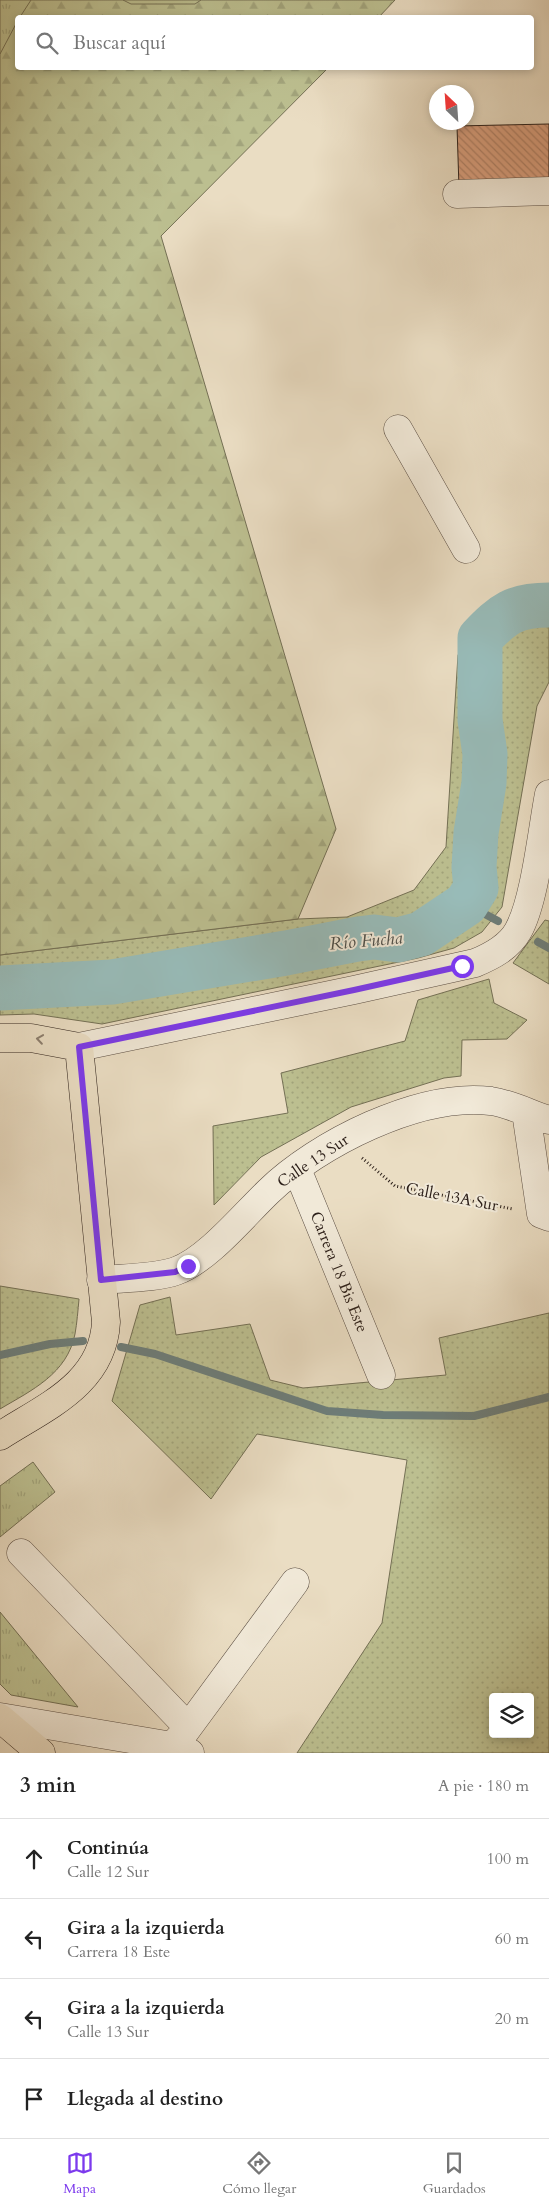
<!DOCTYPE html>
<html lang="es">
<meta charset="utf-8">
<style>
body{margin:0;font-family:Cardo,serif;background:#f6f6f6;color:#222}
.controls{position:absolute;right:15px;bottom:15px;display:grid;overflow:hidden;border-radius:5px;box-shadow:0 2px 8px #0003}
.controls button{width:45px;height:45px;display:grid;place-items:center;padding:0;border:0;border-bottom:1px solid #e0e0e0;background:#fff;color:#222;font:25px sans-serif}
.compass{position:absolute;left:429px;top:85px;width:45px;height:45px;border-radius:50%;background:#fff;box-shadow:0 2px 8px #0003;rotate:335deg}
.stop{position:absolute;width:15px;height:15px;margin:-11px;border:4px solid #7c3aed;border-radius:50%;background:#fff}
.stop.end{background:#7c3aed;border-color:#fff;box-shadow:0 1px 5px #0008}
.list{margin:0;padding:0;list-style:none}
h2{display:flex;justify-content:space-between;align-items:center;height:65px;margin:0;padding:0 20px;font-size:21px}
h2 small{font-size:16px;font-weight:400;color:#767676}
.list li{display:grid;grid-template-columns:32px 1fr auto;gap:15px;align-items:center;box-sizing:border-box;height:80px;padding:0 20px;border-top:1px solid #e0e0e0}
.list b{display:block;font-size:19px;white-space:nowrap}
.list p{margin:0;font-size:16px;white-space:nowrap;color:#767676}
.list em{font-size:16px;font-style:normal;color:#767676}
.icon{flex:none;width:28px;height:28px;fill:none;stroke:currentColor;stroke-width:2;stroke-linecap:round;stroke-linejoin:round}
.map{position:relative;flex:none;width:549px;height:1753px;overflow:hidden}
.search{position:absolute;background:#fff;box-shadow:0 2px 8px #0003;left:15px;right:15px;top:15px;height:55px;display:flex;align-items:center;gap:12px;box-sizing:border-box;padding:0 18px;border-radius:5px;color:#767676;font-size:19px}
.sheet{height:385px;background:#fff}
nav{display:flex;justify-content:space-around;align-items:center;box-sizing:border-box;height:70px;border-top:1px solid #e0e0e0;background:#fff;font-size:14px;color:#767676}
nav a{display:grid;justify-items:center;gap:2px}
nav .on{color:#7c3aed}
.map>svg:first-child{display:block}
</style>
<div class="map">
<svg width="549" height="1753" viewBox="0 0 549 1753">
<defs>
<pattern id="grass-dots" width="8" height="8" patternUnits="userSpaceOnUse" patternTransform="scale(1.25)"><rect width="8" height="8" fill="#bcbf90"/><path d="M2 2h.1M6 6h.1" fill="none" stroke="#a2a47c" stroke-width="1.8" stroke-linecap="round"/></pattern>
<pattern id="forest-firs" width="22" height="20" patternUnits="userSpaceOnUse" patternTransform="scale(1.25)"><rect width="22" height="20" fill="#bcbf90"/><path d="M5 1l3.5 6h-7zM16 11l3.5 6h-7z" fill="#a2a47c"/></pattern>
<pattern id="park-tufts" width="24" height="20" patternUnits="userSpaceOnUse" patternTransform="scale(1.25)"><rect width="24" height="20" fill="#bcbf90"/><path d="M3 7l-1-3M5 7V3M7 7l1-3M15 17l-1-3M17 17v-4M19 17l1-3" fill="none" stroke="#a2a47c"/></pattern>
<pattern id="building-back-hatch" width="6" height="6" patternUnits="userSpaceOnUse" patternTransform="scale(1.25)"><rect width="6" height="6" fill="#da9f7e"/><path d="M-1 5l2 2M0 0l6 6M5-1l2 2" fill="none" stroke="#b18166"/></pattern>
</defs>
<rect width="100%" height="100%" fill="#eaddc3"/>
<filter id="stains"><feTurbulence type="fractalNoise" baseFrequency=".004" numOctaves="4"/><feColorMatrix values="0 0 0 0 .2 0 0 0 0 .09 0 0 0 0 .02 0 0 0 .5 -.17"/></filter>
<radialGradient id="worn" r=".72"><stop offset=".6" stop-color="#630" stop-opacity="0"/><stop offset="1" stop-color="#630" stop-opacity=".3"/></radialGradient>
<path fill="url(#grass-dots)" stroke="#747055" fill-rule="evenodd" d="M549 589V682L537 706 502 907 482 932 454 948 418 958 102 1024 34 1014 0 1015V955L298 919 347 917 414 890 446 847 458 655 496 598Z
M545 920 549 921V984L513 963Z
M489 979 494 1003 527 1020 507 1039 462 1040 461 1076 444 1078 351 1107 261 1157 214 1205 213 1126 288 1113 281 1073 405 1041 418 1000Z
M0 1286 79 1299C78 1310 77 1323 75 1334 67 1374 32 1390 0 1409Z
M170 1297 176 1335 250 1324 270 1380 303 1388 446 1375 439 1338 549 1313V1753H297L382 1623 407 1460 257 1434 211 1499 112 1401 140 1305ZM493 1697H530V1734H493Z"/>
<path fill="url(#forest-firs)" stroke="#747055" d="M0 0H395L378 18H18V68H328L161 236 336 829 298 919 0 955Z"/>
<path fill="url(#park-tufts)" stroke="#747055" d="M0 0H31L20 17 18 18 17 22 0 54Z
M123 0H201L195 4H131Z
M33 1462 55 1492 0 1537V1486Z
M0 1612 78 1707 11 1695 0 1684Z"/>
<g fill="none" stroke-linecap="round" stroke-linejoin="round">
<path stroke="#6d7d79" stroke-width="8" d="M466 904 498 921
M538 942 549 948
M121 1347 155 1354 327 1411 383 1415 474 1416 549 1397
M0 1355 50 1344 83 1341"/>
<path stroke="#98bbb8" stroke-width="45" d="M0 988 112 982 286 953 358 939 374 937 398 940 421 934 466 904 476 888 474 867 476 833 484 783 485 754 480 720V638C503 614 514 605 549 605"/>
</g>
<path fill="url(#building-back-hatch)" stroke="#2d201a" d="M549 124V186L459 188 457 126Z"/>
<g fill="none" stroke-linecap="round" stroke-linejoin="round">
<defs>
<path id="minor" d="M457 194 549 191
M398 429 466 549
M79 1047 354 990 475 963C492 956 509 947 518 931 535 901 542 830 549 794
M526 1112 541 1214 549 1217
M297 1169 381 1375
M101 1280C122 1278 157 1278 176 1271 207 1260 243 1216 268 1192 317 1144 420 1092 491 1101 511 1104 530 1114 549 1120
M21 1553 188 1727
M0 1717 172 1746 190 1753
M172 1746 184 1733 295 1582"/>
<path id="major" d="M0 1038H31L79 1047 106 1322C103 1384 45 1407 0 1436
M0 1718 41 1753"/>
</defs>
<use href="#minor" stroke="#5c4f44" stroke-width="29"/>
<use href="#major" stroke="#2d201a" stroke-width="29"/>
<path stroke="#2d201a" stroke-width="3" stroke-dasharray="1 2.5" stroke-linecap="butt" d="M362 1158 395 1186 513 1209"/>
<use href="#minor" stroke="#f1e9d8" stroke-width="28"/>
<use href="#major" stroke="#eaddc3" stroke-width="28"/>
</g>
<defs><path id="oneway-chevron" d="M-2-3.5L2.5 0L-2 3.5" fill="none" stroke-width="1.6" stroke-linecap="round" stroke-linejoin="round" transform="scale(1.25)"/></defs>
<use stroke="#8c7e6e" href="#oneway-chevron" transform="translate(40 1039) rotate(-172)"/>
<g fill="none" stroke-linecap="round" stroke-linejoin="round">
<path stroke="#7c3aed" stroke-width="6" d="M188 1266 175 1272 101 1280 79 1047 354 990 462 966"/>
</g>
<g text-anchor="middle" dominant-baseline="central" stroke-width="4" stroke-linejoin="round" paint-order="stroke">
<g font-size="16" fill="#2d201a" stroke="#f1e9d8">
<text transform="translate(313 1161) rotate(-34)">Calle 13 Sur</text>
<text transform="translate(452 1197) rotate(11)">Calle 13A Sur</text>
<text transform="translate(339 1272) rotate(68)">Carrera 18 Bis Este</text>
</g>
<g font-size="18" font-style="italic" fill="#4d4e49" stroke="#f1e9d8">
<text transform="translate(366 941) rotate(-5)">Río Fucha</text>
</g>
</g>
<rect width="100%" height="100%" filter="url(#stains)"/>
<rect width="100%" height="100%" fill="url(#worn)"/>
</svg>
<div class="controls">
<button><svg class="icon" aria-label="layers" viewBox="0 0 24 24"><path d="M12 4l9 5-9 5-9-5zM3 14l9 5 9-5"/></svg></button>
</div>
<svg class="compass" viewBox="-18 -18 36 36"><path d="M0-13l5 13h-10z" fill="#e53935"/><path d="M0 13l5-13h-10z" fill="#767676"/></svg>
<div class="stop" style="left:462px;top:966px"></div>
<div class="stop end" style="left:188px;top:1266px"></div>
<div class="search"><svg class="icon" aria-label="search" viewBox="0 0 24 24"><circle cx="10" cy="10" r="6"/><path d="M15 15l6 6"/></svg>Buscar aquí</div>
</div>
<section class="sheet">
<h2>3 min<small>A pie · 180 m</small></h2>
<ul class="list">
<li><svg class="icon" aria-label="ahead" viewBox="0 0 24 24"><path d="M12 20V5M6 11l6-6 6 6"/></svg><div><b>Continúa</b><p>Calle 12 Sur</p></div><em>100 m</em></li>
<li><svg class="icon" aria-label="left" viewBox="0 0 24 24"><path d="M17 20v-9H6M10 6l-5 5 5 5"/></svg><div><b>Gira a la izquierda</b><p>Carrera 18 Este</p></div><em>60 m</em></li>
<li><svg class="icon" aria-label="left" viewBox="0 0 24 24"><path d="M17 20v-9H6M10 6l-5 5 5 5"/></svg><div><b>Gira a la izquierda</b><p>Calle 13 Sur</p></div><em>20 m</em></li>
<li><svg class="icon" aria-label="arrive" viewBox="0 0 24 24"><path d="M6 21V4h12l-3 4 3 4H6"/></svg><div><b>Llegada al destino</b></div></li>
</ul>
</section>
<nav>
<a class="on"><svg class="icon" aria-label="map" viewBox="0 0 24 24"><path d="M3 6l6-2 6 2 6-2v14l-6 2-6-2-6 2zM9 4v14M15 6v14"/></svg>Mapa</a>
<a><svg class="icon" aria-label="directions" viewBox="0 0 24 24"><path d="M12 3l9 9-9 9-9-9zM9 14v-3h6M13 9l2 2-2 2"/></svg>Cómo llegar</a>
<a><svg class="icon" aria-label="saved" viewBox="0 0 24 24"><path d="M7 4h10v16l-5-4-5 4z"/></svg>Guardados</a>
</nav>
